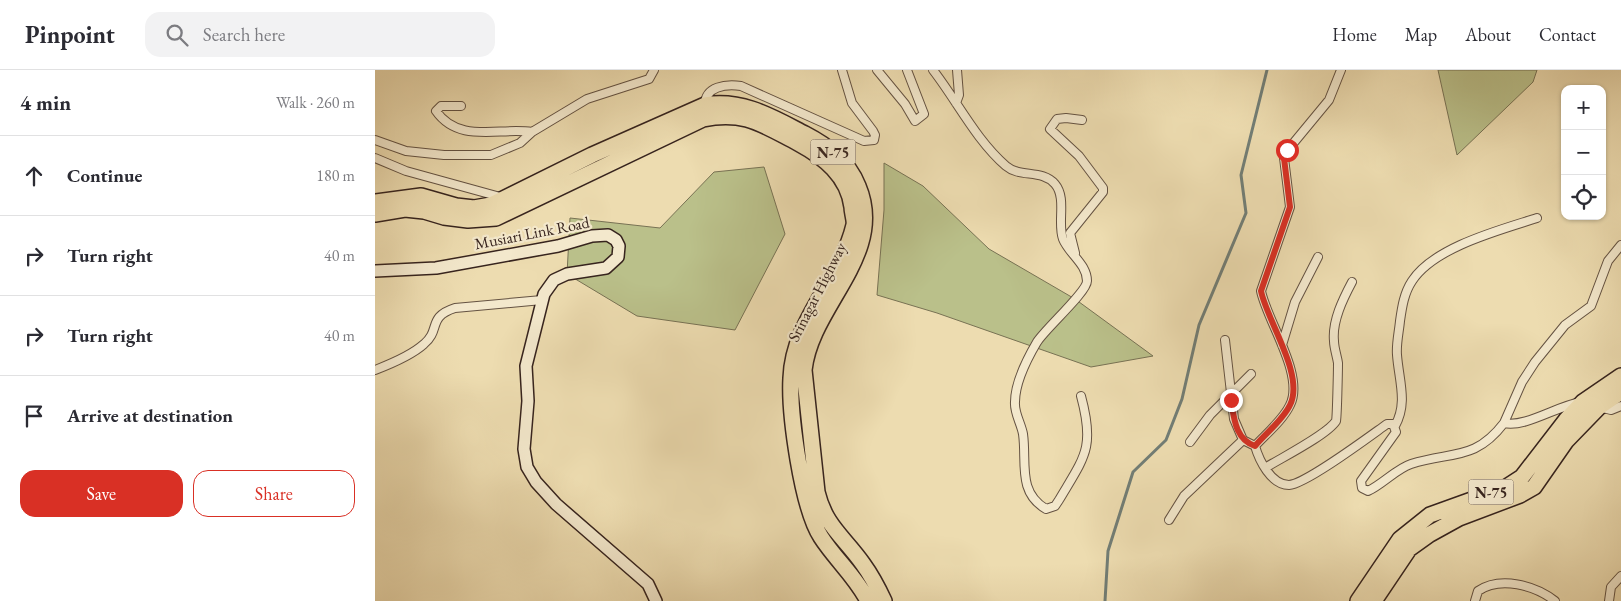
<!DOCTYPE html>
<meta charset="utf-8">
<style>
body{margin:0;font-family:"EB Garamond",serif;background:#f2f2f3;color:#2b2b33}
.controls{position:absolute;right:15px;top:15px;display:grid;overflow:hidden;border-radius:10px;box-shadow:0 1px 4px #0004}
.controls button{width:45px;height:45px;display:grid;place-items:center;padding:0;border:0;border-bottom:1px solid #e1e1e2;background:#fff;color:#2b2b33;font:25px sans-serif}
.stop{position:absolute;width:15px;height:15px;margin:-11px;border:4px solid #d93025;border-radius:50%;background:#fff}
.stop.end{background:#d93025;border-color:#fff;box-shadow:0 1px 5px #0008}
.list{margin:0;padding:0;list-style:none}
h2{display:flex;justify-content:space-between;align-items:center;height:65px;margin:0;padding:0 20px;font-size:21px}
h2 small{font-size:16px;font-weight:400;color:#7c7c81}
.list li{display:grid;grid-template-columns:32px 1fr auto;gap:15px;align-items:center;box-sizing:border-box;height:80px;padding:0 20px;border-top:1px solid #e1e1e2}
.list b{display:block;font-size:19px;white-space:nowrap}
.list em{font-size:16px;font-style:normal;color:#7c7c81}
.actions{display:flex;gap:10px;padding:15px 20px}
.actions a{flex:1;padding:11px 0;border:1px solid #d93025;border-radius:15px;text-align:center;font-size:18px;color:#d93025}
.actions .main{background:#d93025;color:#fff}
.icon{flex:none;width:28px;height:28px;fill:none;stroke:currentColor;stroke-width:2;stroke-linecap:round;stroke-linejoin:round}
.map{position:relative;flex:none;width:1246px;height:531px;overflow:hidden}
header{display:flex;align-items:center;gap:30px;box-sizing:border-box;height:70px;padding:0 25px;background:#fff;border-bottom:1px solid #e1e1e2}
header strong{font-size:24px}
nav{display:flex;gap:28px;margin-inline-start:auto;font-size:18px}
.search{width:350px;height:45px;background:#f2f2f3;display:flex;align-items:center;gap:12px;box-sizing:border-box;padding:0 18px;border-radius:15px;color:#7c7c81;font-size:19px}
main{display:flex}
aside{flex:1;background:#fff}
.map>svg:first-child{display:block}
</style>
<header>
<strong>Pinpoint</strong>
<div class="search"><svg class="icon" aria-label="search" viewBox="0 0 24 24"><circle cx="10" cy="10" r="6"/><path d="M15 15l6 6"/></svg>Search here</div>
<nav><a>Home</a><a>Map</a><a>About</a><a>Contact</a></nav>
</header>
<main>
<aside>
<h2>4 min<small>Walk · 260 m</small></h2>
<ul class="list">
<li><svg class="icon" aria-label="ahead" viewBox="0 0 24 24"><path d="M12 20V5M6 11l6-6 6 6"/></svg><div><b>Continue</b></div><em>180 m</em></li>
<li><svg class="icon" aria-label="right" viewBox="0 0 24 24"><path d="M7 20v-9h11M14 6l5 5-5 5"/></svg><div><b>Turn right</b></div><em>40 m</em></li>
<li><svg class="icon" aria-label="right" viewBox="0 0 24 24"><path d="M7 20v-9h11M14 6l5 5-5 5"/></svg><div><b>Turn right</b></div><em>40 m</em></li>
<li><svg class="icon" aria-label="arrive" viewBox="0 0 24 24"><path d="M6 21V4h12l-3 4 3 4H6"/></svg><div><b>Arrive at destination</b></div></li>
</ul>
<div class="actions"><a class="main">Save</a><a>Share</a></div>
</aside>
<div class="map">
<svg width="1246" height="531" viewBox="0 0 1246 531">
<rect width="100%" height="100%" fill="#eddcb0"/>
<filter id="stains"><feTurbulence type="fractalNoise" baseFrequency=".004" numOctaves="4"/><feColorMatrix values="0 0 0 0 .2 0 0 0 0 .09 0 0 0 0 .02 0 0 0 .5 -.17"/></filter>
<radialGradient id="worn" r=".72"><stop offset=".6" stop-color="#630" stop-opacity="0"/><stop offset="1" stop-color="#630" stop-opacity=".3"/></radialGradient>
<path fill="#bac08a" stroke="#787254" d="M1063 0H1162L1158 12 1082 85Z
M509 93 548 116 614 179 700 229 778 286 716 297 562 243 502 225 509 140Z
M389 97 410 164 360 260 262 246 192 204 195 148 285 158 339 102Z"/>
<g fill="none" stroke-linecap="round" stroke-linejoin="round">
<path stroke="#727e76" stroke-width="3" d="M730 531 733 481 758 402 791 370 807 329 824 255 871 143 866 105 892 0"/>
<defs>
<path id="street" d="M502 0 530 34 540 51 549 44 532 0
M558 0C582 31 601 70 631 96 645 108 667 99 680 114 692 128 682 153 688 169 694 184 712 194 712 211 712 222 671 258 662 272 652 289 640 312 640 332 639 343 646 353 648 364 652 392 642 422 671 439L680 436 684 430C710 386 720 378 706 326
M966 0 954 30 916 76 909 88 915 137 886 221C892 251 930 305 915 335 908 350 891 364 880 376 884 390 896 415 914 415 931 414 995 366 1012 354H1018L1021 362 986 411 987 418 993 421C1008 414 1021 399 1036 394 1077 381 1100 391 1129 353 1150 358 1182 336 1206 332
M581 33 584 25 582 0
M330 35C330 16 351 14 366 16L489 71 499 70 500 65 498 61 477 33 467 0
M86 36H66L61 41C84 74 124 57 157 62
M0 70 31 81 69 85H116L145 73 157 62 212 29 274 9 279 0
M0 88 31 101 129 128
M700 183 695 163 728 122V118L704 86 675 59 682 49 691 48 707 50
M850 270 859 349 868 370 880 376
M907 275 920 232 943 187
M0 300C13 295 38 284 49 274 66 260 52 247 80 238L167 230
M1224 337 1236 340 1246 336
M1129 353 1147 312 1160 292 1190 255 1216 236 1233 191 1246 175
M1020 356C1033 333 1024 311 1022 285 1021 274 1024 262 1025 251 1027 237 1029 223 1037 211 1059 177 1125 160 1162 148
M815 372 835 345 876 304
M890 398C906 388 952 365 961 351 962 347 963 300 963 293 962 286 959 278 959 271 957 251 968 229 977 212
M794 450 809 426 868 370
M1100 531 1103 521C1125 506 1160 515 1180 531
M1234 531 1236 517 1246 506"/>
<path id="secondary" d="M0 201 61 198 183 176 217 166 233 165 241 170 244 176 243 187 231 198 192 204 179 210 169 224 151 296 153 331 149 379 152 397 161 412 181 434 273 514 281 531"/>
<path id="highway" d="M0 132 46 126 81 136 99 138 116 135 217 85 330 35C368 29 397 47 430 64 453 76 473 91 483 116 512 185 436 235 429 300L442 422C450 456 469 467 488 494 496 505 503 518 509 531
M0 144 30 139 49 141 69 147 93 150 121 148 328 49C369 40 388 55 423 73 449 87 473 106 477 137 477 143 480 150 479 155 466 210 418 250 416 308 414 344 427 438 446 467 460 489 481 507 493 531
M983 531 1025 469 1055 445 1130 418 1147 407 1191 350 1208 332 1246 306
M999 531 1034 479 1055 464 1084 448 1145 425 1159 417 1191 371 1224 337 1246 322"/>
</defs>
<use href="#street" stroke="#645242" stroke-width="10"/>
<use href="#secondary" stroke="#37241e" stroke-width="14"/>
<use href="#highway" stroke="#37241e" stroke-width="18"/>
<use href="#street" stroke="#f3e8cc" stroke-width="8"/>
<use href="#secondary" stroke="#f3e8cc" stroke-width="11"/>
<use href="#highway" stroke="#eddcb0" stroke-width="15"/>
</g>
<g fill="none" stroke-linecap="round" stroke-linejoin="round">
<path stroke="#d93025" stroke-width="6" d="M856 330C859 348 860 369 880 376 891 363 908 350 915 335 930 305 892 251 886 221L915 137 909 88 912 80"/>
</g>
<g text-anchor="middle" dominant-baseline="central" stroke-width="4.5" stroke-linejoin="round" paint-order="stroke">
<g fill="#f3e8cc" stroke="#6f5f52" stroke-width="1">
<rect x="435.5" y="69.5" width="45" height="25" rx="4"/>
<rect x="1093.5" y="409.5" width="45" height="25" rx="4"/>
</g>
<g font-size="15" font-weight="bold" fill="#37241e">
<text x="458" y="82">N-75</text>
<text x="1116" y="422">N-75</text>
</g>
<g font-size="16" fill="#37241e" stroke="#f3e8cc">
<text transform="translate(157 163) rotate(-11)">Musiari Link Road</text>
<text transform="translate(442 222) rotate(-63)">Srinagar Highway</text>
</g>
</g>
<rect width="100%" height="100%" filter="url(#stains)"/>
<rect width="100%" height="100%" fill="url(#worn)"/>
</svg>
<div class="controls">
<button>+</button>
<button>−</button>
<button><svg class="icon" aria-label="locate" viewBox="0 0 24 24"><circle cx="12" cy="12" r="6"/><path d="M12 2v4M12 18v4M2 12h4M18 12h4"/></svg></button>
</div>
<div class="stop" style="left:912px;top:80px"></div>
<div class="stop end" style="left:856px;top:330px"></div>
</div>
</main>
